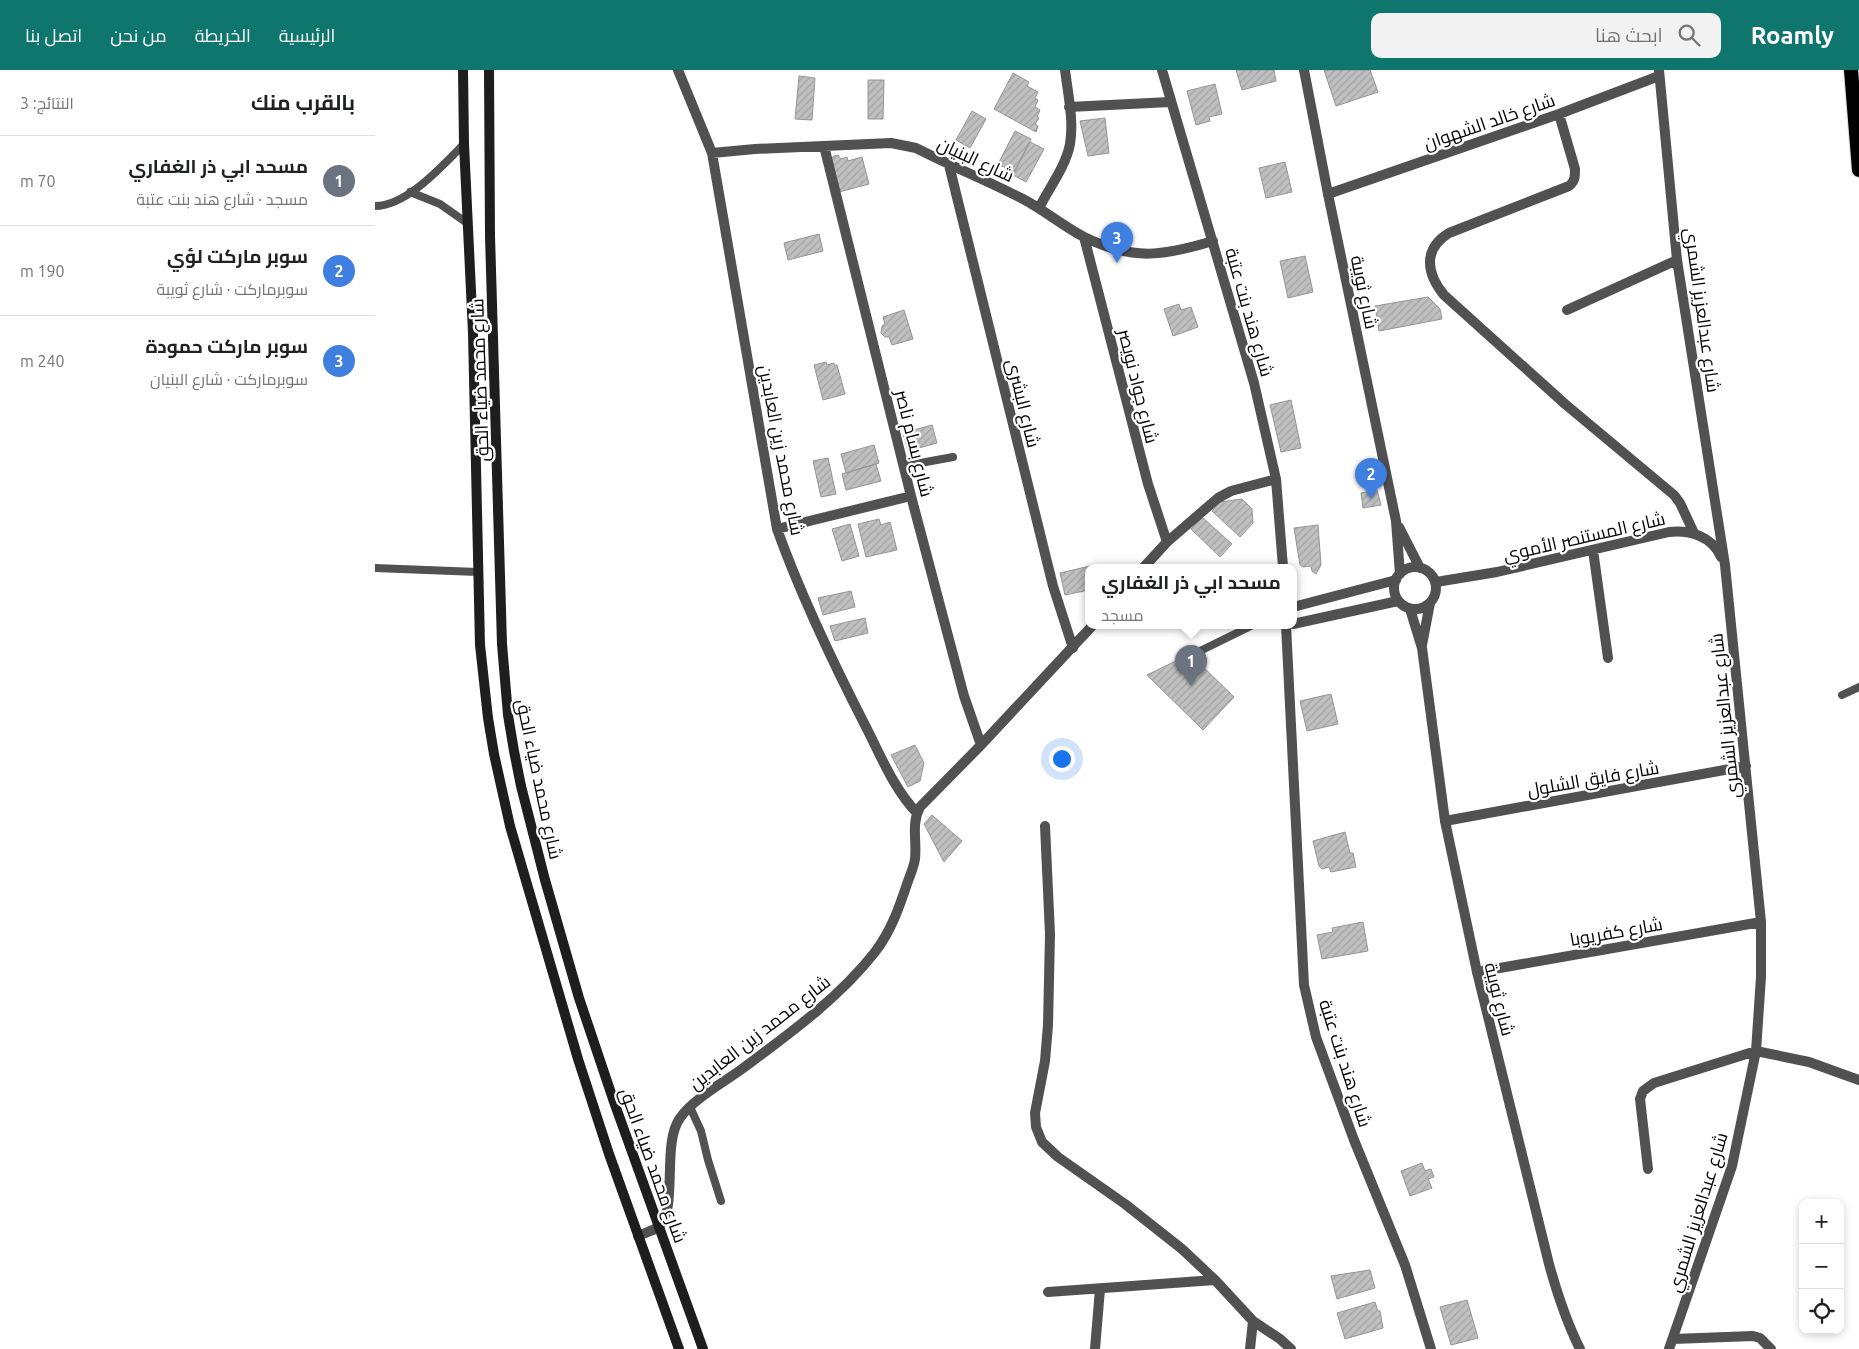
<!DOCTYPE html>
<html lang="ar">
<meta charset="utf-8">
<style>
body{margin:0;font-family:Ubuntu,Cairo,sans-serif;background:#f2f2f2;color:#202124;direction:rtl}
.controls{position:absolute;right:15px;bottom:15px;display:grid;overflow:hidden;border-radius:10px;box-shadow:0 2px 8px #0003}
.controls button{width:45px;height:45px;display:grid;place-items:center;padding:0;border:0;border-bottom:1px solid #e0e0e0;background:#fff;color:#202124;font:25px sans-serif}
.you{position:absolute;left:686px;top:688px;width:18px;height:18px;margin:-12px;border:4px solid #fff;border-radius:50%;background:#1a73e8;box-shadow:0 0 0 8px #1a73e833}
.badge{display:grid;place-items:center;width:32px;height:32px;border-radius:50%;background:#0f766e;color:#fff;font-size:16px;font-weight:700}
.pin{position:absolute;translate:-50% -41px;filter:drop-shadow(0 1px 2px #0008)}
.pin::after{content:'';position:absolute;top:26px;width:18px;height:15px;background:inherit;clip-path:polygon(0 0,100% 0,50% 100%)}
.popup{position:absolute;left:710px;top:494px;width:212px;height:65px;box-sizing:border-box;display:grid;place-content:center;border-radius:10px;background:#fff;filter:drop-shadow(0 1px 4px #0005);font-size:16px;white-space:nowrap;color:#757577}
.popup b{font-size:19px;color:#202124}
.popup::after{content:'';position:absolute;left:50%;top:100%;margin-left:-10px;border:10px solid transparent;border-top-color:#fff}
.list{margin:0;padding:0;list-style:none}
h2{display:flex;justify-content:space-between;align-items:center;height:65px;margin:0;padding:0 20px;font-size:21px}
h2 small{font-size:16px;font-weight:400;color:#757577}
.list li{display:grid;grid-template-columns:32px 1fr auto;gap:15px;align-items:center;box-sizing:border-box;height:90px;padding:0 20px;border-top:1px solid #e0e0e0}
.list b{display:block;font-size:19px;white-space:nowrap}
.list p{margin:0;font-size:16px;white-space:nowrap;color:#757577}
.list em{font-size:16px;font-style:normal;color:#757577}
.icon{flex:none;width:28px;height:28px;fill:none;stroke:currentColor;stroke-width:2;stroke-linecap:round;stroke-linejoin:round}
.map{position:relative;flex:none;width:1484px;height:1279px;overflow:hidden;direction:ltr}
header{display:flex;align-items:center;gap:30px;box-sizing:border-box;height:70px;padding:0 25px;background:#0f766e;color:#fff}
header strong{font-size:24px}
nav{display:flex;gap:28px;margin-inline-start:auto;font-size:18px}
.search{width:350px;height:45px;background:#f2f2f2;display:flex;align-items:center;gap:12px;box-sizing:border-box;padding:0 18px;border-radius:10px;color:#757577;font-size:19px}
main{display:flex}
aside{flex:1;background:#fff}
.map>svg:first-child{display:block}
</style>
<header>
<strong>Roamly</strong>
<div class="search"><svg class="icon" aria-label="search" viewBox="0 0 24 24"><circle cx="10" cy="10" r="6"/><path d="M15 15l6 6"/></svg>ابحث هنا</div>
<nav><a>الرئيسية</a><a>الخريطة</a><a>من نحن</a><a>اتصل بنا</a></nav>
</header>
<main>
<div class="map">
<svg width="1484" height="1279" viewBox="0 0 1484 1279">
<defs>
<pattern id="building-hatch" width="6" height="6" patternUnits="userSpaceOnUse" patternTransform="scale(1.25)"><rect width="6" height="6" fill="#c0c0c0"/><path d="M-1 1l2-2M0 6l6-6M5 7l2-2" fill="none" stroke="#a3a3a3"/></pattern>
</defs>
<rect width="100%" height="100%" fill="#fff"/>
<path fill="url(#building-hatch)" stroke="#959595" d="M861 0H899L901 11 867 20Z
M949 0H995L1003 22 961 36Z
M638 3 654 12 652 16 663 22 660 28 663 30 660 37 665 40 662 47 664 48 660 54 663 56 661 62 619 39Z
M424 6 440 8 437 50 420 49Z
M493 10H509L508 49H493Z
M840 14 847 44 834 47 835 51 821 55 812 21Z
M597 41 611 49 595 78 581 70Z
M730 48 734 83 713 86 705 51Z
M640 61 656 69 639 102 623 94Z
M655 72 669 79 651 112 638 105Z
M463 85 466 89 472 87 473 91 487 87 494 114 464 122 458 97 459 95 456 89 459 86Z
M910 92 917 122 891 128 884 98Z
M444 164 448 181 413 190 409 173Z
M930 186 938 222 913 228 905 191Z
M1053 227 1065 239 1067 249 1004 261 1000 236Z
M804 234 806 240 816 237 823 257 798 266 789 239Z
M529 240 538 269 517 275 514 267H510L506 263 507 256 510 254 508 247Z
M451 292 452 295 459 293V295H462L470 324 448 330 439 295Z
M916 330 926 378 906 382 895 335Z
M557 355 562 373 533 381 528 363Z
M499 375 504 393 471 403 466 384Z
M453 388 461 424 446 427 438 391Z
M501 394 506 411 471 420 467 404Z
M1002 420 1006 435 988 438 986 423Z
M867 429 877 439 878 453 865 467 837 441 845 432Z
M827 447 857 474 845 487 816 459Z
M504 449 506 455 515 452 522 480 491 487 483 454Z
M475 454 484 486 467 491 457 459Z
M943 455 946 495 941 504 937 501 936 496 928 497 925 495 919 458Z
M719 495 720 497H714V520L690 525 685 503Z
M476 521 480 537 448 545 443 528Z
M490 548 493 563 460 571 455 556Z
M815 584 859 627 828 660 772 605Z
M956 624 963 654 932 661 925 631Z
M540 675 549 693 545 711 533 717 516 685Z
M557 745 587 771 569 792 549 754Z
M970 762 975 783H978L981 797 956 802 954 797 947 799 944 796 938 771Z
M988 852 993 881 947 889 942 865 958 862 957 858Z
M1047 1093 1050 1101 1056 1099 1059 1107 1053 1109 1057 1118 1035 1126 1026 1101Z
M995 1200 1000 1218 962 1229 956 1206Z
M1092 1230 1103 1268 1076 1275 1065 1237Z
M1000 1232 1003 1241H1005L1008 1258 970 1269 962 1243Z"/>
<g fill="none" stroke-linecap="round" stroke-linejoin="round">
<defs>
<path id="trunk" d="M1476 0 1484 100"/>
</defs>
<use href="#trunk" stroke="#dbdbdb" stroke-width="16"/>
<path stroke="#515151" stroke-width="8" d="M35 122 65 134 92 153
M0 136C32 136 68 95 89 74
M529 396 578 387
M0 498 103 502
M825 581 878 555
M1467 625 1484 617
M315 1037 326 1061 333 1090 346 1131"/>
<path stroke="#515151" stroke-width="10" d="M303 0 337 83 402 459C427 529 459 595 493 661 507 689 520 720 542 743
M787 0 879 313 901 409 908 497
M1284 0 1302 190 1350 495 1386 852V907L1381 981 1357 1096 1294 1279
M694 37 795 32
M1184 44 1200 99C1200 107 1200 111 1194 116L1074 163C1048 179 1051 203 1069 225L1190 334 1299 425 1305 433 1319 463
M449 76 536 426 589 626 606 675
M337 83 380 79 516 73 541 78C576 96 613 111 648 129 669 140 688 156 709 167 758 191 788 186 838 171
M574 95 678 516 698 578
M953 124 1184 44 1284 6
M664 138C674 118 691 96 695 74 699 51 693 24 690 0
M709 167 773 414 792 472
M1192 240 1302 190
M402 459 536 426
M1218 480 1233 588
M769 497 792 472 843 428 856 421 901 409
M1061 512 1122 502 1294 462C1315 460 1337 466 1346 487
M918 537 1021 510
M918 554 1023 531
M911 555 929 915 941 967 979 1070 1030 1195 1056 1279
M1070 751 1371 696
M670 756 675 864 673 955 670 991 660 1043 661 1057 667 1072 683 1087 750 1134 807 1179 840 1210 878 1251 905 1269 916 1279
M1102 902 1386 852
M1273 1099 1265 1029 1268 1021 1279 1013 1381 981 1434 992 1484 1010
M263 1166C269 1163 278 1161 283 1157 304 1141 286 1074 305 1048 317 1030 349 1012 367 999 414 964 464 928 500 882 516 861 524 838 532 814 535 805 539 797 540 789 542 771 536 753 545 737L606 675 718 555
M673 1222 840 1210
M1298 1269 1378 1266 1385 1268 1396 1279
M720 1279 725 1219
M875 1279 878 1251"/>
<path stroke="#515151" stroke-width="10" d="M929 0 953 124 1021 451 1025 504
M1024 457 1045 498
M1019 518a21 21 0 1 1 42 0a21 21 0 1 1-42 0Z
M1035 539 1047 578 1070 751 1102 902 1174 1194C1182 1223 1191 1251 1205 1279
M1047 575 1055 533"/>
<path stroke="#1e1e1e" stroke-width="10" d="M88 0 89 74 98 263 105 575 113 648 119 684 135 756 203 989 234 1084 304 1279
M114 0 115 166 127 574 133 645 139 681 146 716 170 810 204 928 239 1032 328 1279"/>
<use href="#trunk" stroke="#000" stroke-width="14"/>
</g>
<g text-anchor="middle" dominant-baseline="central" stroke-width="4.5" stroke-linejoin="round" paint-order="stroke">
<g font-size="18" fill="#000" stroke="#fff">
<text transform="translate(1114 51) rotate(-19)">شارع خالد الشهوان</text>
<text transform="translate(601 89) rotate(25)">شارع البنيان</text>
<text transform="translate(990 222) rotate(78)">شارع ثويبة</text>
<text transform="translate(1328 240) rotate(82)">شارع عبدالعزيز الشمري</text>
<text transform="translate(875 242) rotate(74)">شارع هند بنت عتبة</text>
<text transform="translate(104 310) rotate(-92)">شارع محمد ضياء الحق</text>
<text transform="translate(764 316) rotate(76)">شارع جواد نويصر</text>
<text transform="translate(649 333) rotate(76)">شارع البشرى</text>
<text transform="translate(540 373) rotate(76)">شارع بسام ناصر</text>
<text transform="translate(407 380) rotate(79)">شارع محمد زين العابدين</text>
<text transform="translate(1209 466) rotate(-13)">شارع المستنصر الأموي</text>
<text transform="translate(1349 646) rotate(-96)">شارع عبدالعزيز الشمري</text>
<text transform="translate(1218 708) rotate(-10)">شارع فايق الشلول</text>
<text transform="translate(165 709) rotate(78)">شارع محمد ضياء الحق</text>
<text transform="translate(1241 861) rotate(-10)">شارع كفريوبا</text>
<text transform="translate(1125 929) rotate(76)">شارع ثويبة</text>
<text transform="translate(384 962) rotate(-38)">شارع محمد زين العابدين</text>
<text transform="translate(971 993) rotate(72)">شارع هند بنت عتبة</text>
<text transform="translate(279 1095) rotate(70)">شارع محمد ضياء الحق</text>
<text transform="translate(1322 1142) rotate(-73)">شارع عبدالعزيز الشمري</text>
</g>
</g>
</svg>
<div class="controls">
<button>+</button>
<button>−</button>
<button><svg class="icon" aria-label="locate" viewBox="0 0 24 24"><circle cx="12" cy="12" r="6"/><path d="M12 2v4M12 18v4M2 12h4M18 12h4"/></svg></button>
</div>
<div class="you"></div>
<div class="pin badge" style="left:816px;top:616px;background:#6b7280">1</div>
<div class="popup"><b>مسحد ابي ذر الغفاري</b>مسجد</div>
<div class="pin badge" style="left:996px;top:429px;background:#3f7fe0">2</div>
<div class="pin badge" style="left:742px;top:193px;background:#3f7fe0">3</div>
</div>
<aside>
<h2>بالقرب منك<small>النتائج: 3</small></h2>
<ul class="list">
<li><span class="badge" style="background:#6b7280">1</span><div><b>مسحد ابي ذر الغفاري</b><p>مسجد · شارع هند بنت عتبة</p></div><em>70 m</em></li>
<li><span class="badge" style="background:#3f7fe0">2</span><div><b>سوبر ماركت لؤي</b><p>سوبرماركت · شارع ثويبة</p></div><em>190 m</em></li>
<li><span class="badge" style="background:#3f7fe0">3</span><div><b>سوبر ماركت حمودة</b><p>سوبرماركت · شارع البنيان</p></div><em>240 m</em></li>
</ul>
</aside>
</main>
